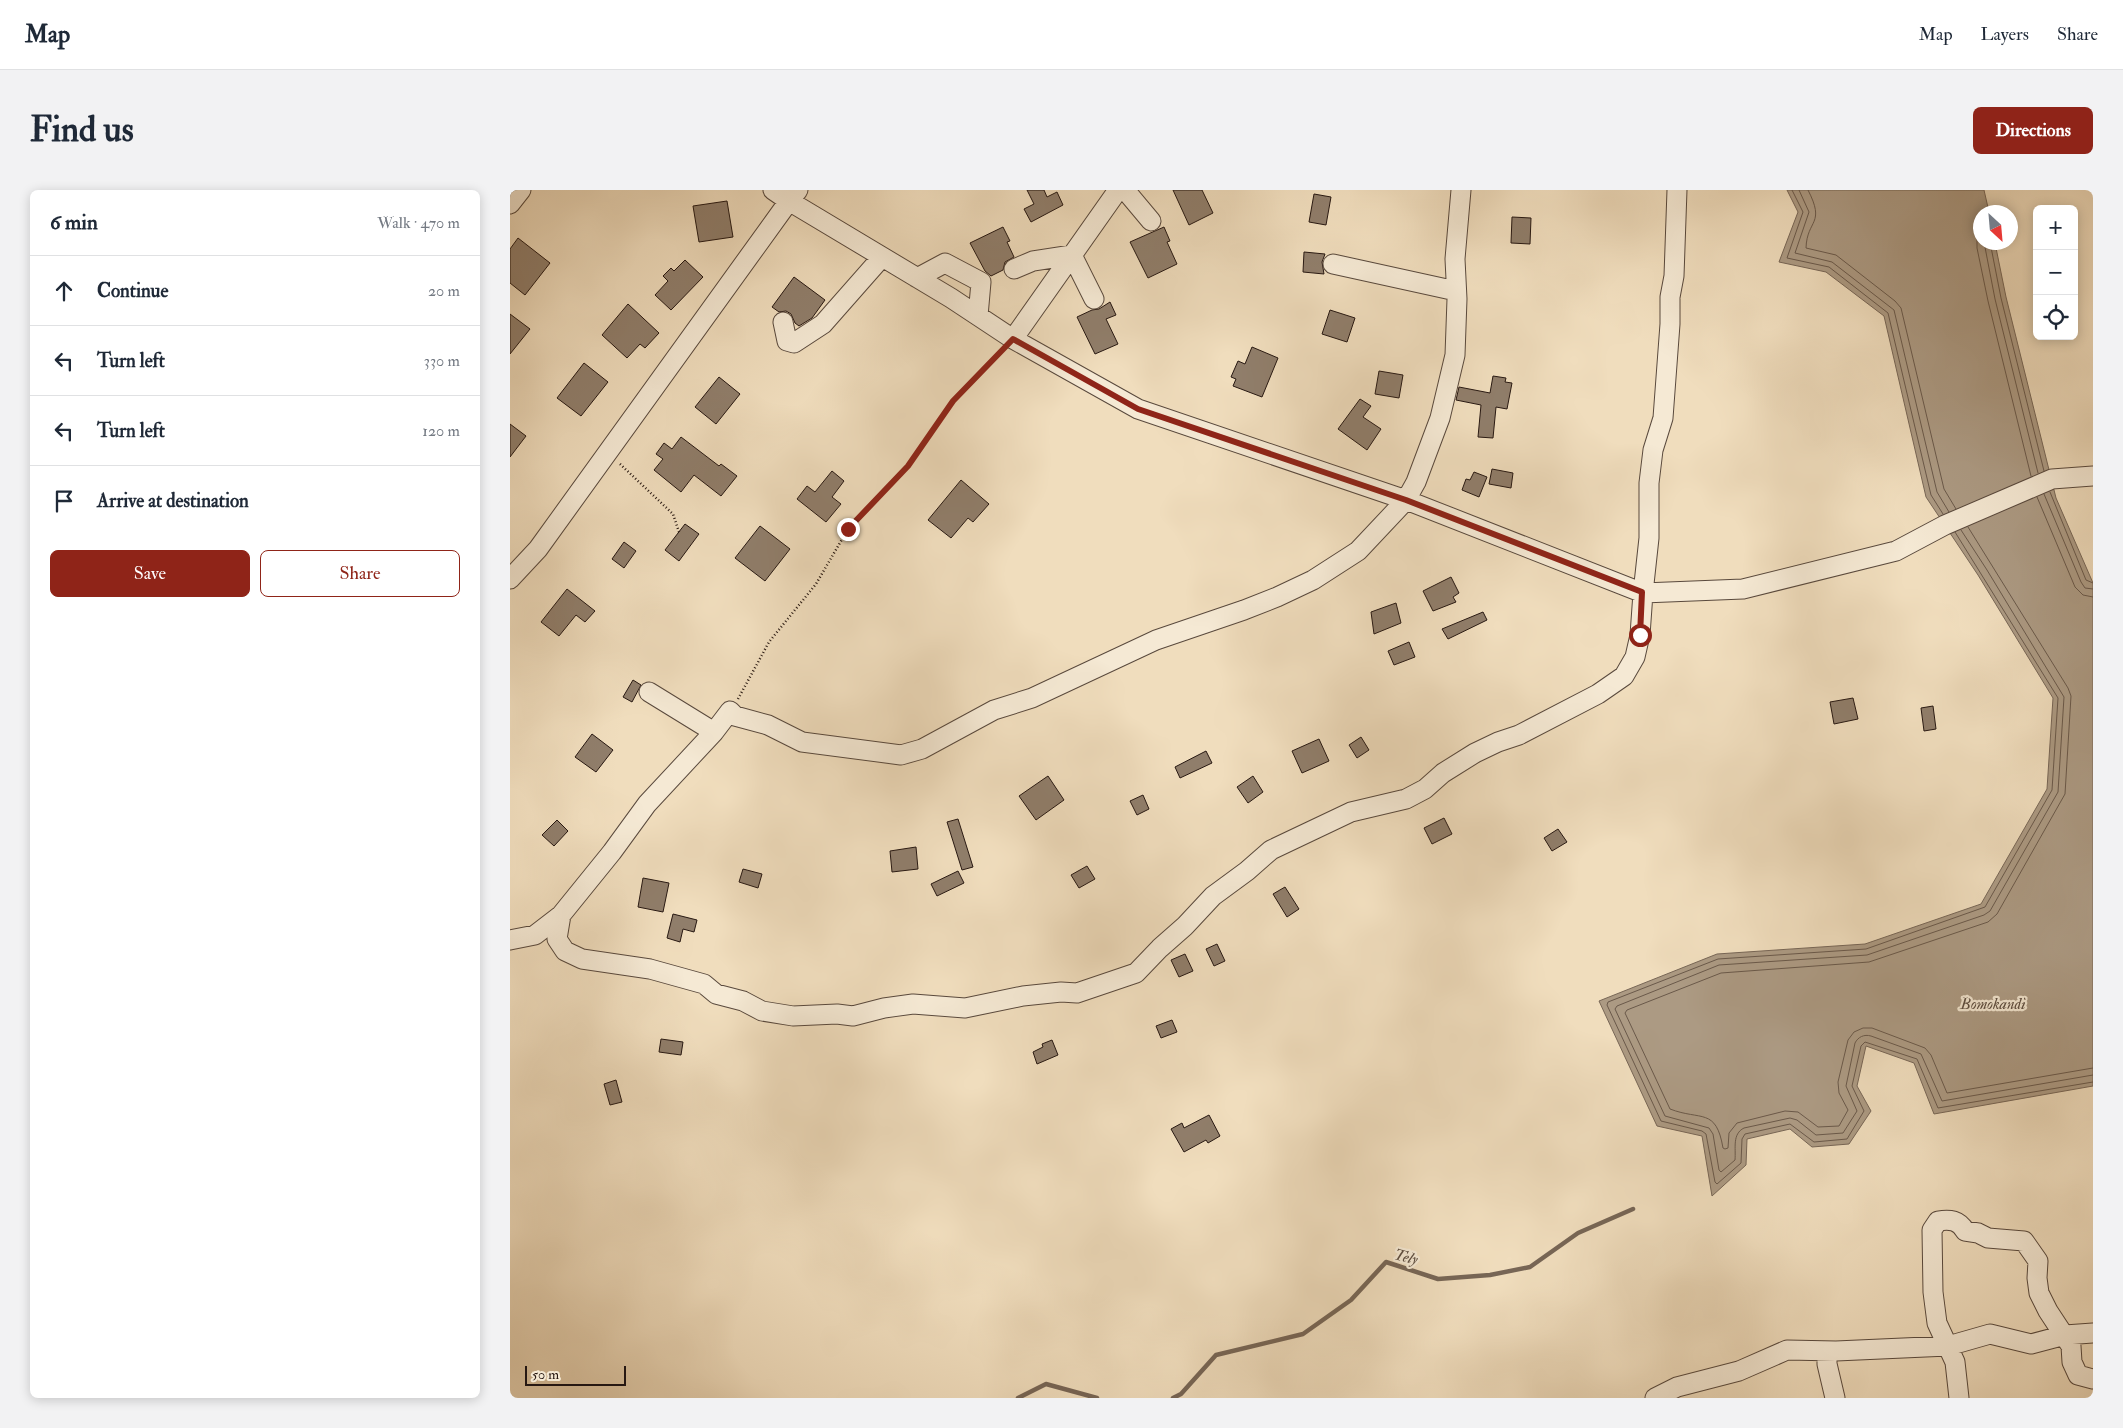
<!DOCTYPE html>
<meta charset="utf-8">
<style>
body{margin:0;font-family:"IM FELL Double Pica",serif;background:#f2f2f3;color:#1f2937}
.controls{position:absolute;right:15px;top:15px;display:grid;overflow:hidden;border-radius:8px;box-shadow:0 2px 12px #0003}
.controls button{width:45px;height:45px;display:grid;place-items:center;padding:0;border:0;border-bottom:1px solid #e0e1e3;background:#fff;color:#1f2937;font:25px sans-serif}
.compass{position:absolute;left:1463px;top:15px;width:45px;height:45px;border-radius:50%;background:#fff;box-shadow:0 2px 12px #0003;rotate:154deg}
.scale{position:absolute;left:15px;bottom:12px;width:101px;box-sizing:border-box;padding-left:5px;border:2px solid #271812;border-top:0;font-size:14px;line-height:18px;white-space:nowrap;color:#271812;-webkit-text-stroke:4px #f5e9d4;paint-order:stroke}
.stop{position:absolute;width:15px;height:15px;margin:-11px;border:4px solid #8f2418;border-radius:50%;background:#fff}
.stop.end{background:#8f2418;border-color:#fff;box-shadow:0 1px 5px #0008}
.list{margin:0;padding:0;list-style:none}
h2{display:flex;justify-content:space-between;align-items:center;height:65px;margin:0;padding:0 20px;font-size:21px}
h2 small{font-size:16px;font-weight:400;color:#747a83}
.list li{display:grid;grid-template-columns:32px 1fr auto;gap:15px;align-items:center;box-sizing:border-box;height:70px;padding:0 20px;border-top:1px solid #e0e1e3}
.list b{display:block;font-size:19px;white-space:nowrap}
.list em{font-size:16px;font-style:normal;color:#747a83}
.actions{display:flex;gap:10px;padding:15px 20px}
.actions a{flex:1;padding:11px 0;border:1px solid #8f2418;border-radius:8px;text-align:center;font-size:18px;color:#8f2418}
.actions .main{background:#8f2418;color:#fff}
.icon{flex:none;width:28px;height:28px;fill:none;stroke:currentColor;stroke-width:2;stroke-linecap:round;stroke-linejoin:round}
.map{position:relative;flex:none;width:1583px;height:1208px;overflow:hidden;border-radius:8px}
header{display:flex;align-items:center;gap:30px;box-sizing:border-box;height:70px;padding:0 25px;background:#fff;border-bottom:1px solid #e0e1e3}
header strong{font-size:24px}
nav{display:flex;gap:28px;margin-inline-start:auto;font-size:18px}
.intro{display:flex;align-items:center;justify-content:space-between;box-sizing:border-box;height:120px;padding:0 30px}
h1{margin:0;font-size:35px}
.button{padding:12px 22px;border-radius:8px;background:#8f2418;color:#fff;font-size:18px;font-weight:700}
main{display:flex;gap:30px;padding:0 30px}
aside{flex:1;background:#fff;border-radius:8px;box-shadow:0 2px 12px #0003}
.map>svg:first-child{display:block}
</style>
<header>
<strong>Map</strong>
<nav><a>Map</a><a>Layers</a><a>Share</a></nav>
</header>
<div class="intro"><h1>Find us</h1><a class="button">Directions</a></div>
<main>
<aside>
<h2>6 min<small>Walk · 470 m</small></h2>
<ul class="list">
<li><svg class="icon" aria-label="ahead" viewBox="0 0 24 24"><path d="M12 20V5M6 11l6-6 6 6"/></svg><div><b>Continue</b></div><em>20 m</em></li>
<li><svg class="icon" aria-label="left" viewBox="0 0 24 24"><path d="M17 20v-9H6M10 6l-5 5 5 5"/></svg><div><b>Turn left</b></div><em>330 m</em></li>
<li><svg class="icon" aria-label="left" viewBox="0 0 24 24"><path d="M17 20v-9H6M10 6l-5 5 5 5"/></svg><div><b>Turn left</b></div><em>120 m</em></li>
<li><svg class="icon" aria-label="arrive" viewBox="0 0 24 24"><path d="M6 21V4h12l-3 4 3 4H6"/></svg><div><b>Arrive at destination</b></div></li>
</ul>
<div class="actions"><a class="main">Save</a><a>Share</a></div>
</aside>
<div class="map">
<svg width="1583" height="1208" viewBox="0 0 1583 1208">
<rect width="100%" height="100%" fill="#f0ddbd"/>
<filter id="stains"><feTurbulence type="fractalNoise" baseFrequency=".004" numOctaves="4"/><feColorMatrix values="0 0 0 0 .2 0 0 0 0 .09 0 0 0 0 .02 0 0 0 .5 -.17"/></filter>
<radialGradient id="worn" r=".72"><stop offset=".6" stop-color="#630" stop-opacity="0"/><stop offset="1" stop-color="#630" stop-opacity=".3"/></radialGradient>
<path fill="#ac9a83" stroke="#776656" d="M1277 0H1474L1479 22H1470V52L1485 53 1496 107 1546 308 1583 393V896L1424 924 1404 873 1356 856 1347 896 1361 921 1339 954 1302 957 1280 939 1237 949 1236 975 1202 1006 1192 946 1147 936 1089 811 1207 764 1355 754 1471 714 1537 599 1543 508 1468 385 1416 307 1374 126 1316 82 1269 72 1288 22Z"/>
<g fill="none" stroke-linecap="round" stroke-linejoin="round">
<path stroke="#6a594a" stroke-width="1" d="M1282 0 1293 22 1277 68 1319 77 1378 123 1421 305 1433 324
M1289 0 1299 22 1285 63 1322 72 1384 120 1427 302 1439 322
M1298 0C1316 35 1297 29 1296 58L1326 65 1385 111 1391 118 1434 299 1446 319
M1470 41 1467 49V58L1478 111 1521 286
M1474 52 1485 109 1528 283
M1480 52 1491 108 1534 281
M1540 302 1576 390 1583 393
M1534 304 1571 392 1575 398 1583 399
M1527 307 1565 397 1573 405 1583 407
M1458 337 1558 498 1561 506 1555 604 1487 724 1478 732 1359 772 1211 783 1117 820 1115 823 1160 919C1191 931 1206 917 1213 958L1215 959 1218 958 1219 943 1227 933 1275 921 1288 922 1308 937 1329 936 1338 920 1329 903 1328 892 1338 850 1344 842 1353 838H1362L1415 858 1421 865 1437 903 1583 878
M1451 340 1477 380 1554 507 1548 602 1480 721 1474 725 1357 765 1209 775 1107 816 1105 819 1155 926 1199 938 1203 944 1209 980 1211 982 1225 970C1226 958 1222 944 1234 938L1280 928 1287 930 1306 945 1333 943 1347 921 1336 896 1345 853C1348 847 1354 844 1361 846L1411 864 1432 911 1583 885
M1445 342 1548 508 1542 600 1475 717 1356 759 1208 769 1098 812 1097 815 1151 931 1192 941 1196 944 1205 992 1207 994 1231 973 1232 949 1235 944 1280 934 1304 952 1337 949 1354 921 1342 896 1351 856 1355 852 1407 869 1428 918 1583 892"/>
<path stroke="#776656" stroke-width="4.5" d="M508 1208 536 1194 587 1208
M663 1208 671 1204 706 1165 793 1144 841 1110 876 1072 928 1089 980 1085 1020 1077 1068 1043 1123 1019"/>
</g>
<path fill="#907e6b" stroke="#271812" d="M517 0H534L537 7 547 2 553 15 521 32 514 19 524 14Z
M663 0H692L703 23 679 35Z
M804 4 821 7 816 35 799 32Z
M217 11 223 47 189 52 183 16Z
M1002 27 1021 28 1020 54 1001 53Z
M493 37 500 51 497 52 504 67 495 72 493 80 481 86 475 81 460 53Z
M654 37 660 51 657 52 667 74 638 88 620 52Z
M8 48 40 73 15 105 0 93V59Z
M794 62 815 64 812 72 814 84 793 82Z
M175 70 193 87 161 120 145 105 158 91 153 86 161 78 164 81Z
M284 87 315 110 302 128 289 136 285 133 281 124 276 121 269 122 262 117Z
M600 112 606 125 596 129 608 154 585 164 567 127 582 120 589 119Z
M118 114 149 143 135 158 130 154 117 168 92 145Z
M820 120 845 128 837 152 812 144Z
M0 124 20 139 0 164Z
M742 157 768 168 752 207 723 196 726 189 721 187 728 171 735 174Z
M74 173 98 192 71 226 47 208Z
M869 181 893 185 889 208 865 204Z
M983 186 996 188 995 192 1002 193 997 219 986 217 983 248 968 247 971 215 946 210 949 197 980 203Z
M209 187 230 204 206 234 185 217Z
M850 209 861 216 853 227 871 239 857 260 828 239Z
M0 234 16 246 0 267Z
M171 247 209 276 211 274 227 286 211 306 184 285 171 302 144 280 153 269 146 264 154 253 162 259Z
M982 279 1003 283 1001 298 979 294Z
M322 281 334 291 322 307 331 314 316 332 287 309 297 296 305 302Z
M964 282 977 287 969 307 952 300 956 289 960 290Z
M451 290 479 314 463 332 458 328 441 348 418 330Z
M175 334 189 344 169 371 155 360Z
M250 336 280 359 255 391 225 368Z
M114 352 126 361 114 378 102 369Z
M941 387 949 403 943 407 946 412 923 421 913 401Z
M57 399 85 421 75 432 66 425 49 446 31 432Z
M886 413 891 433 864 444 861 422Z
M973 422 977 430 938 449 932 439Z
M899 452 905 467 884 475 878 461Z
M123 490 131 495 122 512 113 507Z
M1343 508 1348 529 1324 534 1320 512Z
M1423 516 1426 539 1414 541 1411 518Z
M82 544 103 560 86 582 65 567Z
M851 547 859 560 847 568 839 555Z
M809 549 819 571 792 583 782 561Z
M696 561 702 573 670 588 665 577Z
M538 586 554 610 526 630 509 606Z
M743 586 753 602 738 613 727 597Z
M633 605 639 619 627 625 620 611Z
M934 628 942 644 922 654 914 638Z
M448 629 463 677 452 680 437 632Z
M47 630 58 641 44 656 32 645Z
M1048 639 1057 652 1042 661 1034 648Z
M406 657 408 679 382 682 380 661Z
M577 676 585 689 569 698 561 685Z
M233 679 252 684 248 698 229 692Z
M448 681 454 693 427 706 421 694Z
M133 688 159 693 153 722 128 717Z
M775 697 789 719 777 727 763 704Z
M163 724 187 730 184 742 173 739 170 752 157 748Z
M707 754 715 771 704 776 696 759Z
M675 764 683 781 669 787 661 770Z
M662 830 667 842 651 848 646 836Z
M151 849 173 852 171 865 149 862Z
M542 850 548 865 527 874 523 862 533 857 532 854Z
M106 890 112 912 100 915 94 894Z
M699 925 710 946 698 953 696 950 674 962 661 939 672 933 674 938Z"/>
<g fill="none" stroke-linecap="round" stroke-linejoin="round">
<defs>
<path id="minor" d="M263 0 279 11 288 0
M615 0 641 31
M0 14 11 0
M823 74 946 101
M504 79 523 71 562 65 584 109
M407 88 435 73 471 92 468 126
M273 132 277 151 284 153 313 134 372 67
M503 149 628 219 896 310 1133 403 1233 399 1386 361 1435 335 1542 289 1583 286
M0 389 28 359 279 11 441 108 503 149 608 0
M139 502 204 542
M51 725 47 749 55 761 72 769 140 779 194 794 206 804 233 811 252 821 283 826 327 824 343 826 374 818 403 814 455 818 513 806 551 802 567 803 626 783 650 758 675 736 703 706 737 681 761 660 841 622 896 609 915 599 933 583 965 563 988 552 1009 545 1088 504 1114 486 1125 467 1130 445 1133 403 1139 348V293L1143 260 1153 228 1160 134V107L1164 86 1167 0
M0 750 25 745 51 725 102 662 137 614 204 542 220 521 225 526 258 535 292 552 391 565 412 559 484 520 522 508 646 450 734 420 767 407 803 390 848 361 896 310 906 292 930 228 945 165 947 109 945 69 951 0
M1317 1161V1174L1325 1208
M1145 1208 1167 1197 1229 1181 1277 1160 1326 1161 1438 1156 1480 1144 1521 1154 1555 1145 1583 1143
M1449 1208 1445 1172 1427 1133 1423 1102 1422 1040 1428 1031C1440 1029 1449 1030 1455 1041L1468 1043 1478 1048 1514 1051 1528 1071 1527 1088 1529 1103 1538 1121 1561 1156 1562 1172 1568 1185 1583 1189"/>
</defs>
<use href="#minor" stroke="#59493d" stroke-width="21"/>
<path stroke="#271812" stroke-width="2.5" stroke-dasharray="1 2.5" stroke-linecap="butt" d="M110 274 163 324 169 342
M228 509 259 452 306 394 338 339 398 276 443 211 492 160"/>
<use href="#minor" stroke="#f5e9d4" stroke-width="19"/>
</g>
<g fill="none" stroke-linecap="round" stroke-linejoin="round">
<path stroke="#8f2418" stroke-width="6" d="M338 339 398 276 443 211 503 149 628 219 896 310 1132 402 1130 445"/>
</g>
<g text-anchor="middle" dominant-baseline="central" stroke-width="4.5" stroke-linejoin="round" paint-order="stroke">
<g font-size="16" font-style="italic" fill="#5c4c3f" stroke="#f5e9d4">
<text x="1483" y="814">Bomokandi</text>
<text transform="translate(896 1067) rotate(15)">Tely</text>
</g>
</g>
<rect width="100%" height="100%" filter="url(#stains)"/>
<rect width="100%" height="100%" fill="url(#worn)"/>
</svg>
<div class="controls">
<button>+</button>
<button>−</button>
<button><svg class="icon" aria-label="locate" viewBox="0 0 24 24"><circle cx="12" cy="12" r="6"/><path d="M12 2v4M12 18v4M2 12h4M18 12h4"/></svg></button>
</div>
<svg class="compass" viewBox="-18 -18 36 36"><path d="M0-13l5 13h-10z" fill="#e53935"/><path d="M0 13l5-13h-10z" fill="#747a83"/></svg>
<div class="scale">50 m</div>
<div class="stop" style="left:1130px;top:445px"></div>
<div class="stop end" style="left:338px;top:339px"></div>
</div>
</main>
